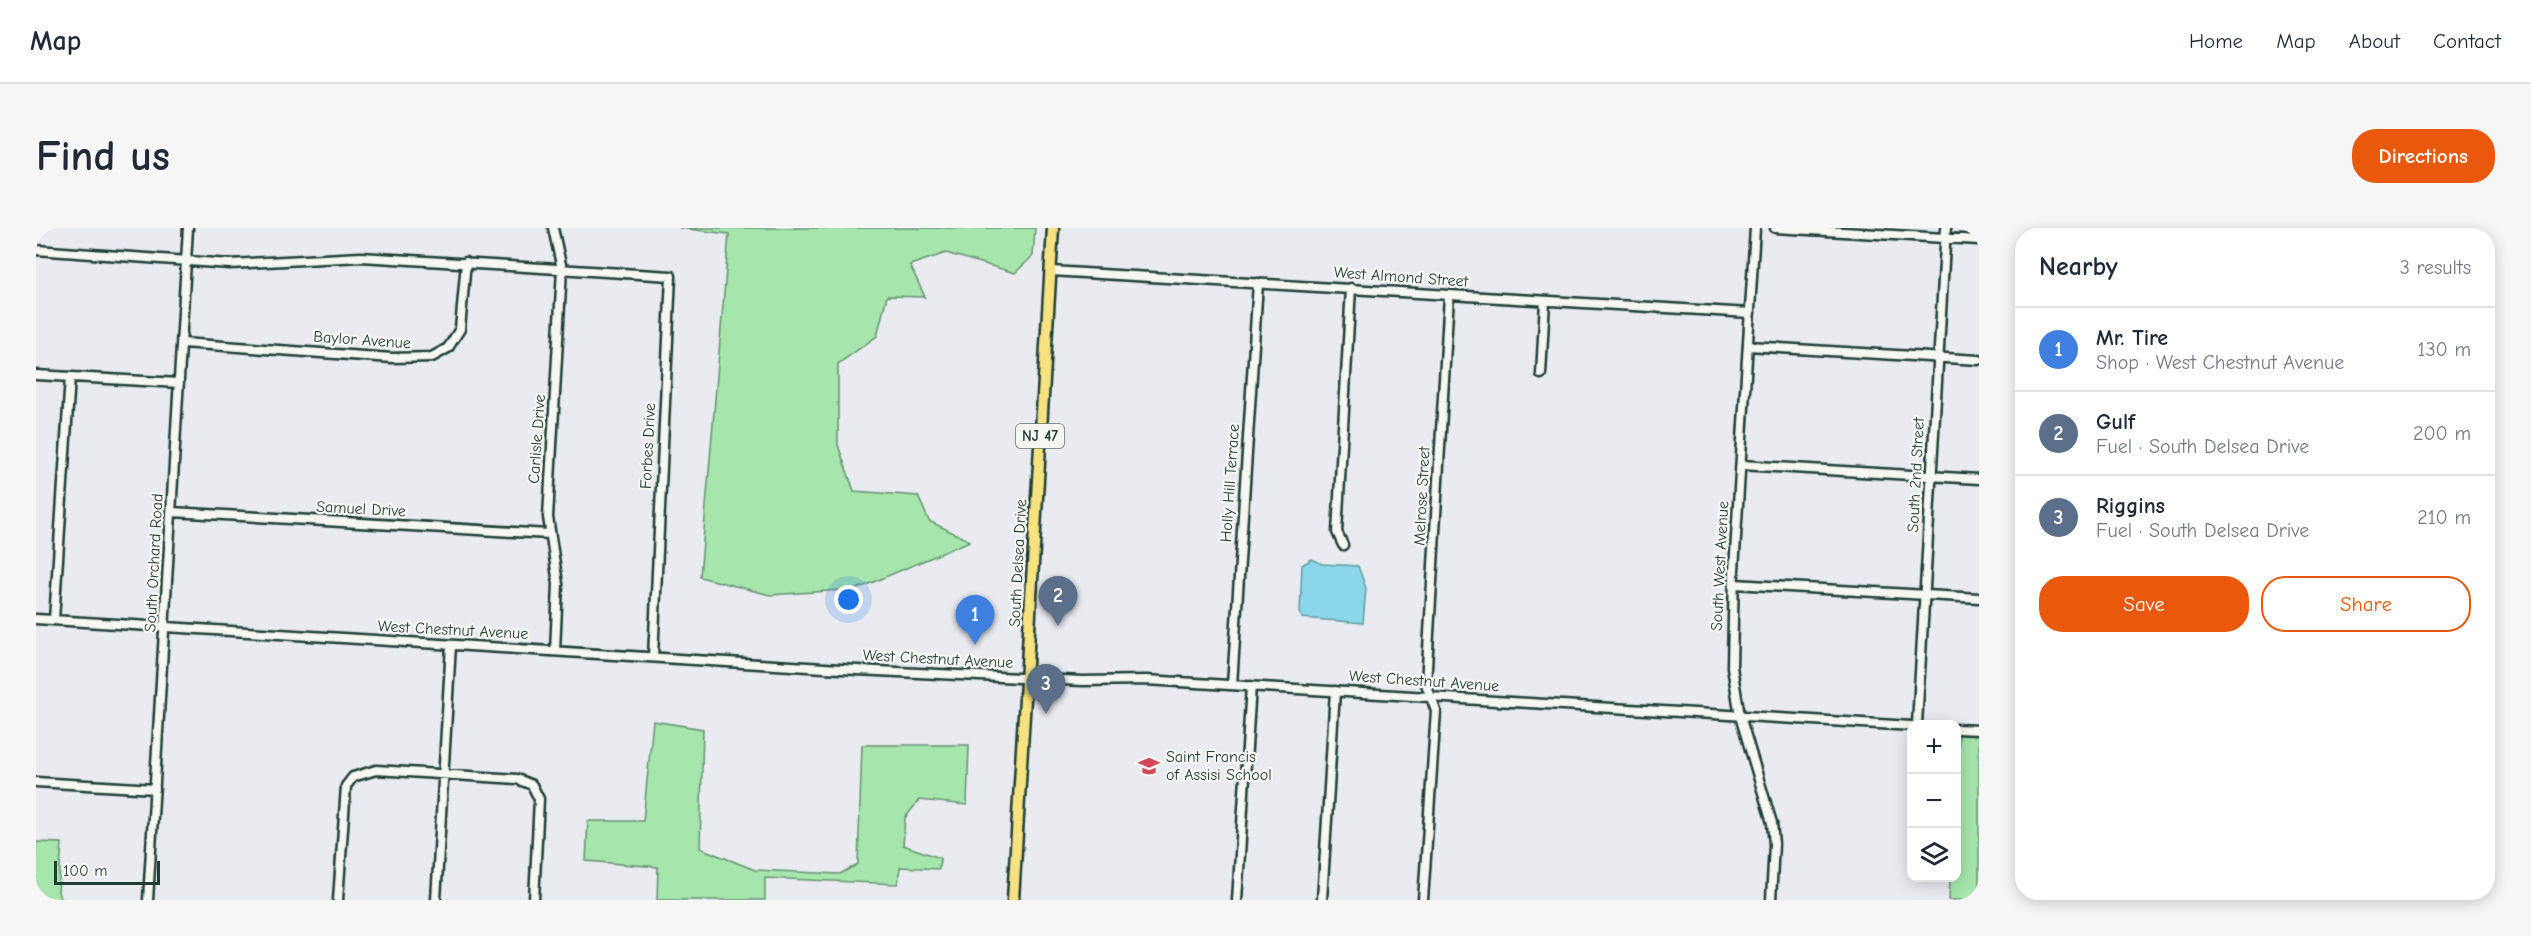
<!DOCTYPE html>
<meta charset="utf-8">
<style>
body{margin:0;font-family:"Comic Neue",sans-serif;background:#f6f6f7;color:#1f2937}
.controls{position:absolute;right:18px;bottom:18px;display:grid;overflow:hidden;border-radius:12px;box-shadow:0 3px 15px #0003}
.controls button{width:54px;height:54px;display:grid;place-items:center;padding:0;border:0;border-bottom:2px solid #e0e1e3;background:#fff;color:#1f2937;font:30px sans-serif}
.scale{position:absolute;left:18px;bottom:15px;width:106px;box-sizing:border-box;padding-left:6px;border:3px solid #1f3d34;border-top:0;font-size:16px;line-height:21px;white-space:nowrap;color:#1f3d34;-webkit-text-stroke:4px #f6f6f2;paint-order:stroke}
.you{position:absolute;left:813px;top:372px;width:21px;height:21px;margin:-15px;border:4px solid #fff;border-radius:50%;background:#1a73e8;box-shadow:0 0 0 9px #1a73e833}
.badge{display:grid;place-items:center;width:39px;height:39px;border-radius:50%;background:#ea580c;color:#fff;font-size:20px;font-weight:700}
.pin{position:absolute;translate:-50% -50px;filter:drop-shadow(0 2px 3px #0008)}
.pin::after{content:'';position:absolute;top:32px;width:21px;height:18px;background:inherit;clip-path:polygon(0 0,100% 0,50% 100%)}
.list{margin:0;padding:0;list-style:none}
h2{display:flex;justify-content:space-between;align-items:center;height:78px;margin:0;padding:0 24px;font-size:26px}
h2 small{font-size:20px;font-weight:400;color:#747a83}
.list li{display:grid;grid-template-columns:39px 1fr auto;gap:18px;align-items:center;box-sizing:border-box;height:84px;padding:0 24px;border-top:2px solid #e0e1e3}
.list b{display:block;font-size:22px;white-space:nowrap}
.list p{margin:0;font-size:20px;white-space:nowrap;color:#747a83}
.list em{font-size:20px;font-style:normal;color:#747a83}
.actions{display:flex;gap:12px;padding:18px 24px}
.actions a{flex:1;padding:14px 0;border:2px solid #ea580c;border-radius:24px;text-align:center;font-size:21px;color:#ea580c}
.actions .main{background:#ea580c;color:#fff}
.icon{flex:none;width:33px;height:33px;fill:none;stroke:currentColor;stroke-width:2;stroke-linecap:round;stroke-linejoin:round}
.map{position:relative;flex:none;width:1943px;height:672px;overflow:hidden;border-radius:24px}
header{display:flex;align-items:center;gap:36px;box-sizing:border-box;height:84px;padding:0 30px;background:#fff;border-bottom:2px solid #e0e1e3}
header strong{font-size:28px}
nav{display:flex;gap:33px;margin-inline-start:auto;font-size:21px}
.intro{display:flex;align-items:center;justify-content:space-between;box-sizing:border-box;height:144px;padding:0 36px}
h1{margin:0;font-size:42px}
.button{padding:15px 27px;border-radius:24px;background:#ea580c;color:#fff;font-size:21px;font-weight:700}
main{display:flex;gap:36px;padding:0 36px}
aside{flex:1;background:#fff;border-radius:24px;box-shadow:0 3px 15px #0003}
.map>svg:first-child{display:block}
</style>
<header>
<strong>Map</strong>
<nav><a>Home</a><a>Map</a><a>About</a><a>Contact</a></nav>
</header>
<div class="intro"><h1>Find us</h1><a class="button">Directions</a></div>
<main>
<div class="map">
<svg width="1943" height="672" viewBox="0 0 1943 672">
<rect width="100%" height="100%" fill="#e9ebf1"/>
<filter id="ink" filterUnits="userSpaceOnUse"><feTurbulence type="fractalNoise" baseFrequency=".0167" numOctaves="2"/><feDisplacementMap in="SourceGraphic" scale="12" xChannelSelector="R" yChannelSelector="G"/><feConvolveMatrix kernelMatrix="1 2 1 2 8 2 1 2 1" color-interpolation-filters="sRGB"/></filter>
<g filter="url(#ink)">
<path fill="#a6e5ac" stroke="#629170" stroke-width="1.5" d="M643 0H999L997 28 979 45 910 25 874 37 889 69 851 68 841 108 802 136V217L818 263 882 268 893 293 934 313 821 361 734 367 664 349 693 6Z
M617 493 667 501 664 620 719 642 804 646 822 636 826 517H933L931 577 883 572 869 590 867 617 904 630 903 641 864 639 862 656 729 650V672H621L622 639 550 633 552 593H607Z
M1923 500 1943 501V672H1913L1914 650H1920Z
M0 614 26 615 22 664 25 672H0Z"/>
<path fill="#8bd7ea" stroke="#6099a1" stroke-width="1.5" d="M1276 331 1286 336 1322 338 1330 360 1327 395 1266 390 1264 384 1266 337Z"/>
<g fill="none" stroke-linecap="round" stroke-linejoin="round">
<defs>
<path id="minor" d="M517 0 526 41 512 289 522 356 519 423
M1719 0 1698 342 1696 439 1704 488 1736 595 1738 616 1735 672
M1739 0 1943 12
M0 22 194 36 325 29 635 48 617 429
M1015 43 1714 85
M146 115 356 130 396 129 412 120 424 101 430 34
M1712 118 1943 132
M1505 146 1509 73
M0 147 143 155
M1705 237 1943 251
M136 284 513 306
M1307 317 1301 304 1315 60
M1698 356 1943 370
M0 391 821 442 1047 453 1110 452 1876 498
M18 392 34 149
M1196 457 1222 55
M1881 496 1910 0
M1920 501 1943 502
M0 554 119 561
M112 672 152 0
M302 672 310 558 317 549 340 542 481 551 496 557 503 571 498 672
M400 672 415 417
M1201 672 1215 458
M1286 672 1299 463
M1387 672 1400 483 1390 456 1413 67"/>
<path id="major" d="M977 672 1017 0"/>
</defs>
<use href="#minor" stroke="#1f3d34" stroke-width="13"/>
<use href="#major" stroke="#1f3d34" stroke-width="15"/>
<use href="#minor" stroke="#f6f6f2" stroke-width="8"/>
<use href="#major" stroke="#f7e281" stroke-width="10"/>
</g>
</g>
<defs>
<symbol id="school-bare" viewBox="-9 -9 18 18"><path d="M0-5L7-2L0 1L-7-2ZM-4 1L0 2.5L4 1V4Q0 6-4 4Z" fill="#d1495b" stroke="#f6f6f2" stroke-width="2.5" paint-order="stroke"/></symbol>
</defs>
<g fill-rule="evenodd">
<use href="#school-bare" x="1098" y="523" width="30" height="30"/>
</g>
<g text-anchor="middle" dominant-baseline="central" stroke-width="4.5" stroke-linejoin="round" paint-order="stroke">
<rect fill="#f6f6f2" stroke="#60746d" stroke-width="1.5" x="980" y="196" width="48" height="24" rx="4.5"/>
<g font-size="15" font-weight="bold" fill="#1f3d34">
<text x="1004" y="208">NJ 47</text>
</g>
<g font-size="16" fill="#1f3d34" stroke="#f6f6f2">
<text transform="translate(1365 49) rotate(4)">West Almond Street</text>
<text transform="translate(326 112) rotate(4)">Baylor Avenue</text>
<text transform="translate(501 211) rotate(-86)">Carlisle Drive</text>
<text transform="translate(612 218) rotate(-87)">Forbes Drive</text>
<text transform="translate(1880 247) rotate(-87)">South 2nd Street</text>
<text transform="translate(1194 255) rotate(-86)">Holly Hill Terrace</text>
<text transform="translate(1386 268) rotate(-87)">Melrose Street</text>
<text transform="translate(325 281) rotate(3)">Samuel Drive</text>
<text transform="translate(118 335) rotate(-87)">South Orchard Road</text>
<text transform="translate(982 335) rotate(-87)">South Delsea Drive</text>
<text transform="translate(1684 338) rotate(-87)">South West Avenue</text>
<text transform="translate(417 402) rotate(3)">West Chestnut Avenue</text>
<text transform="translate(902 431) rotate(3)">West Chestnut Avenue</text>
<text transform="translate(1388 453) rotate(4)">West Chestnut Avenue</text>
</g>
<g font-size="16" fill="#1f3d34" stroke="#f6f6f2" text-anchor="start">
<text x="1130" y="529">Saint Francis<tspan x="1130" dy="18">of Assisi School</tspan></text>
</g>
</g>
</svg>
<div class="controls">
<button>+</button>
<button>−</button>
<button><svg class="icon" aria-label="layers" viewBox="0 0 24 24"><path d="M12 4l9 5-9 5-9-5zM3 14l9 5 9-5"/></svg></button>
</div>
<div class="scale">100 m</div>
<div class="you"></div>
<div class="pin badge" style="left:939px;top:417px;background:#3f7fe0">1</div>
<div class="pin badge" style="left:1022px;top:398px;background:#5c6f8a">2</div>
<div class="pin badge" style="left:1010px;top:486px;background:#5c6f8a">3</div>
</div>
<aside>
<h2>Nearby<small>3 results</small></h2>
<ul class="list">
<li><span class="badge" style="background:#3f7fe0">1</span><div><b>Mr. Tire</b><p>Shop · West Chestnut Avenue</p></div><em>130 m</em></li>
<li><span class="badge" style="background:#5c6f8a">2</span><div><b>Gulf</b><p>Fuel · South Delsea Drive</p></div><em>200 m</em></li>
<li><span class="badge" style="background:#5c6f8a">3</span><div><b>Riggins</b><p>Fuel · South Delsea Drive</p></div><em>210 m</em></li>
</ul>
<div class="actions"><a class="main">Save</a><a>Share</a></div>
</aside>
</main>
